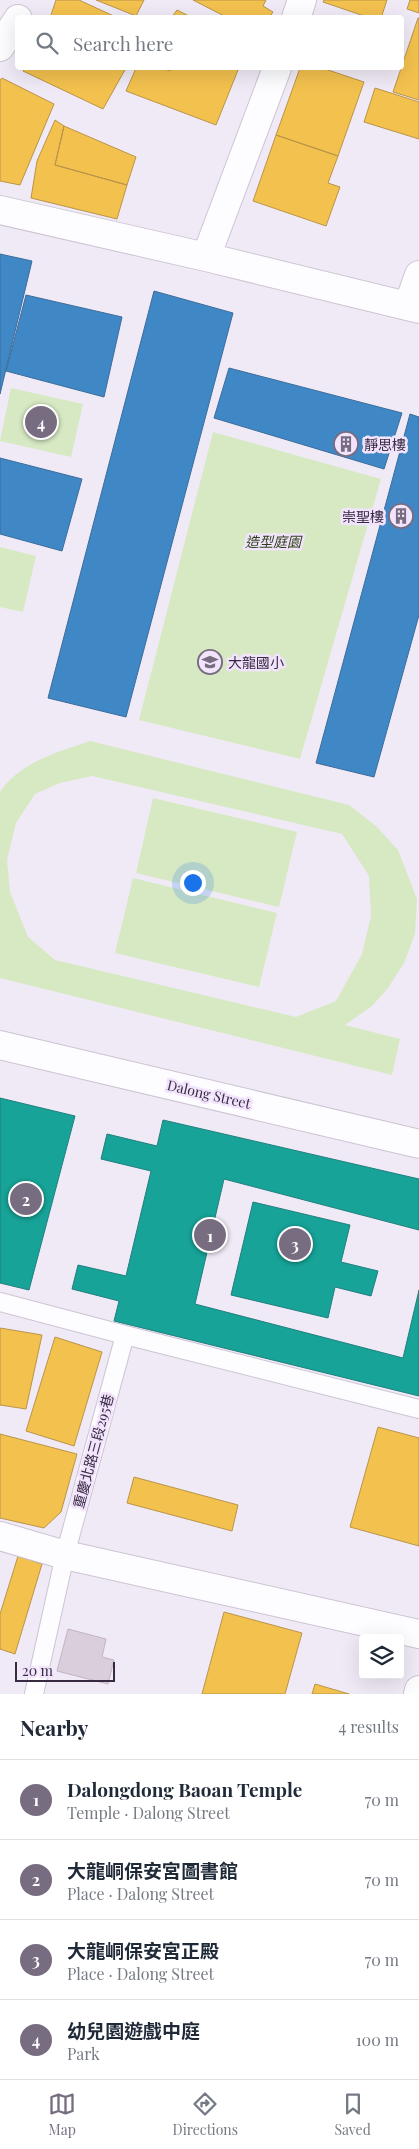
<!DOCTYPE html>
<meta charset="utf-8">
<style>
body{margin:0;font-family:"Playfair Display","Noto Sans TC",serif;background:#f2f2f3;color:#1f2937}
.controls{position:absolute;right:15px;bottom:15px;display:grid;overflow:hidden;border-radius:5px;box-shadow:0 5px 20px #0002}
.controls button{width:45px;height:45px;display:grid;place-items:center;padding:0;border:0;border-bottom:1px solid #e0e1e3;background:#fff;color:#1f2937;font:25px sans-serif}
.scale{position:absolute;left:15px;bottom:12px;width:100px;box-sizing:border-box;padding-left:5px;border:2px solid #372a41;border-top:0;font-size:14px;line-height:18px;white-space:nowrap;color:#372a41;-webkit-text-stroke:4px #f1e4fc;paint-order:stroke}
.you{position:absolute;left:192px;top:882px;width:18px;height:18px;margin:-12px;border:4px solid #fff;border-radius:50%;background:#1a73e8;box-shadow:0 0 0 8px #1a73e833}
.badge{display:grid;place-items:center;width:32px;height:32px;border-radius:50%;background:#786d80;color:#fff;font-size:16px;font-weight:700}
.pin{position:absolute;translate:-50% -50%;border:2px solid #fff;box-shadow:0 1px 5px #0006}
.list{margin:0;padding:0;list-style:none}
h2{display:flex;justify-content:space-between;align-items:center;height:65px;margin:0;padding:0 20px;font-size:21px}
h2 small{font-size:16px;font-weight:400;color:#747a83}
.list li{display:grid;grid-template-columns:32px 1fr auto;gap:15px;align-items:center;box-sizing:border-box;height:80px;padding:0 20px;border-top:1px solid #e0e1e3}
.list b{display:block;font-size:19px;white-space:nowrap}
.list p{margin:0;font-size:16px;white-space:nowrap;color:#747a83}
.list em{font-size:16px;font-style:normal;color:#747a83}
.icon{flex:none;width:28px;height:28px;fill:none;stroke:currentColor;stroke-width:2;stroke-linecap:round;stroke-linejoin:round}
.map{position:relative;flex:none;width:419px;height:1694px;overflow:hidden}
.search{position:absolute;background:#fff;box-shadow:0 5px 20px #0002;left:15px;right:15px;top:15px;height:55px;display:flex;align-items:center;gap:12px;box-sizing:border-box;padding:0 18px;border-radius:5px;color:#747a83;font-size:19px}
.sheet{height:385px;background:#fff}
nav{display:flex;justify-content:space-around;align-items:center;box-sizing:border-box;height:70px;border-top:1px solid #e0e1e3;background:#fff;font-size:14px;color:#747a83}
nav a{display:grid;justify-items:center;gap:2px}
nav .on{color:#786d80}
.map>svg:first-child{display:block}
</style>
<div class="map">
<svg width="419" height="1694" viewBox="0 0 419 1694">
<rect width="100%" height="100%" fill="#f0eaf6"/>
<path fill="#d7e9c3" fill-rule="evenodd" d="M11 388 83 404 71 457 0 441Z
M213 432 381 479 300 759 139 720Z
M0 547 36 556 23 612 0 607Z
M90 741 349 805 376 826 398 850 417 899 415 934 404 963 388 988 372 1006 345 1025 400 1039 392 1075 0 978V792C20 762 58 752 90 741ZM92 776 342 834 369 876 371 916 362 954 336 1001 296 1017 55 960 28 937 10 892 7 860 16 823 35 794 60 783Z
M153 798 297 832 279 907 136 873Z
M133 878 277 913 259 987 115 953Z"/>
<path fill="#f2c14e" stroke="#ba944a" d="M56 0H79L118 18H50Z
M96 0H144L136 16Z
M193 0H266L263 6 273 12 269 18H228Z
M324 0H387L381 18H370L323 2Z
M410 0H419V13L407 9Z
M177 10 193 18H171Z
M418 18H419V100L393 92Z
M25 68H126L103 109 23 71Z
M136 68H163L170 71 171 68H232L238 70 216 125 126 91Z
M300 68H322L364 82 338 156 276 135Z
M2 78 54 104 20 185 0 181V80Z
M375 88 419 102V139L364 122Z
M55 120 64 126 55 165 127 185 117 219 31 198 37 161Z
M64 126 136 157 127 185 55 165Z
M276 135 338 156 328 183 340 187 326 226 253 201Z
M0 1328 42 1335 26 1409 0 1405Z
M55 1337 102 1352 74 1446 26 1431Z
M378 1427 419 1438V1546L350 1527Z
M0 1434 77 1454 61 1512 44 1528 0 1518Z
M134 1477 238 1505 232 1531 127 1503Z
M18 1556 42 1564 15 1654 0 1649V1614Z
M224 1612 302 1633 285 1694H202Z
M315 1684 349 1694H312Z"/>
<path fill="#3f88c5" stroke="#3d6c9d" d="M0 254 32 261 0 394Z
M154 291 233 313 126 717 48 698Z
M26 295 122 317 104 397 6 371Z
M229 368 402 413 384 469 214 418Z
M410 414 419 417V615L374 777 316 763Z
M0 458 82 479 62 551 0 534Z"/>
<path fill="#17a398" stroke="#217f7e" d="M0 1098 75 1116 29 1290 0 1283Z
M163 1120 419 1179V1230L224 1179 195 1304 403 1358 419 1290V1396L114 1321 119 1301 72 1289 78 1265 126 1276 151 1171 101 1159 107 1134 157 1146Z
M253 1202 350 1225 341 1262 378 1271 371 1296 335 1287 328 1318 231 1295Z"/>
<path fill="#dacddc" stroke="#c1b5c3" d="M68 1629 106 1639 102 1657 114 1660 108 1684 57 1671Z"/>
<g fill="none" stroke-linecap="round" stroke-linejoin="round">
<defs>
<path id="service" d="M0 1302 125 1335 65 1555 34 1694
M125 1335 419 1409"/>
<path id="minor" d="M296 18 302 0
M0 47 18 19
M0 210 206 257 419 309
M206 257 277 68
M408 306 419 275
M0 1045 419 1144
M0 1536 65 1555 419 1634
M418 1694 419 1690"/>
</defs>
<use href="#service" stroke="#cdc4d4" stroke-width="20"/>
<use href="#minor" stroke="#cdc4d4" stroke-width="30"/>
<use href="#service" stroke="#fdfcfe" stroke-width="18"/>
<use href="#minor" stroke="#fdfcfe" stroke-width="28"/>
</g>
<defs>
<symbol id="building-ring" viewBox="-11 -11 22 22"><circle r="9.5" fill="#f1e4fc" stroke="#786d80" stroke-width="1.5"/><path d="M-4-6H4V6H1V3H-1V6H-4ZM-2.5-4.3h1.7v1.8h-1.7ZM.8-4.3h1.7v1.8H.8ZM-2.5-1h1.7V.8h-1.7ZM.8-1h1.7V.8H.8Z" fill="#786d80"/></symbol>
<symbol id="school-ring" viewBox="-11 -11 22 22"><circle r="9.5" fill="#f1e4fc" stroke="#786d80" stroke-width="1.5"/><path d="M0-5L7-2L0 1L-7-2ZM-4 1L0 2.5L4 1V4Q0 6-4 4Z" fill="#786d80"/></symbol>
</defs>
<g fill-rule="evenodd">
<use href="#building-ring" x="332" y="430" width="28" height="28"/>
<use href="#building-ring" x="387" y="502" width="28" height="28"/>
<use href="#school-ring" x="196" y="648" width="28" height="28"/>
</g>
<g text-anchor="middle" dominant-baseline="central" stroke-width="5" stroke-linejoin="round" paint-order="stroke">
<g font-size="14" fill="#372a41" stroke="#f1e4fc" text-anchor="start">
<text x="364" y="444">靜思樓</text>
<text x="384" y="516" text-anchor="end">崇聖樓</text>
<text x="228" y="662">大龍國小</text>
</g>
<g font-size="14" font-style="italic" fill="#2e4017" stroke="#f1e4fc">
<text x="273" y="541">造型庭園</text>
</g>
<g font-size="14" fill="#372a41" stroke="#f1e4fc">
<text transform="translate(209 1094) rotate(13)">Dalong Street</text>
<text transform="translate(93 1451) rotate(-75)">重慶北路三段295巷</text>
</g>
</g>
</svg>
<div class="controls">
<button><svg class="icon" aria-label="layers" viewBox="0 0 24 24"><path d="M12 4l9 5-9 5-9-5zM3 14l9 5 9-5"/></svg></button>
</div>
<div class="scale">20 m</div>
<div class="you"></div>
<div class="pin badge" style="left:210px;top:1235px">1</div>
<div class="pin badge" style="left:26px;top:1199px">2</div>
<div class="pin badge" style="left:295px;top:1244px">3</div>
<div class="pin badge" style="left:41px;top:422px">4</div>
<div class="search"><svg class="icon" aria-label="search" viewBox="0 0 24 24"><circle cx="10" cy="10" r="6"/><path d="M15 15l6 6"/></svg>Search here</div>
</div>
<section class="sheet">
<h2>Nearby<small>4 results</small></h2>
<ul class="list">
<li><span class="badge">1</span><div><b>Dalongdong Baoan Temple</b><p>Temple · Dalong Street</p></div><em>70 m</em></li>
<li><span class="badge">2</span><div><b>大龍峒保安宮圖書館</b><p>Place · Dalong Street</p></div><em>70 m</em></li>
<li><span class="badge">3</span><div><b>大龍峒保安宮正殿</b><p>Place · Dalong Street</p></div><em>70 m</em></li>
<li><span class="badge">4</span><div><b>幼兒園遊戲中庭</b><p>Park</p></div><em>100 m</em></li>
</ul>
</section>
<nav>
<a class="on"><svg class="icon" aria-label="map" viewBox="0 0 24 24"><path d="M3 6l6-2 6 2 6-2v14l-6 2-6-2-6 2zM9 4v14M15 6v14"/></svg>Map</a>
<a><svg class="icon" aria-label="directions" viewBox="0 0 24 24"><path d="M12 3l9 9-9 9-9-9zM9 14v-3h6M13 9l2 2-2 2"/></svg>Directions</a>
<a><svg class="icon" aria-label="saved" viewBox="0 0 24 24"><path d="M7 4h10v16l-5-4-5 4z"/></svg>Saved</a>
</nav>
